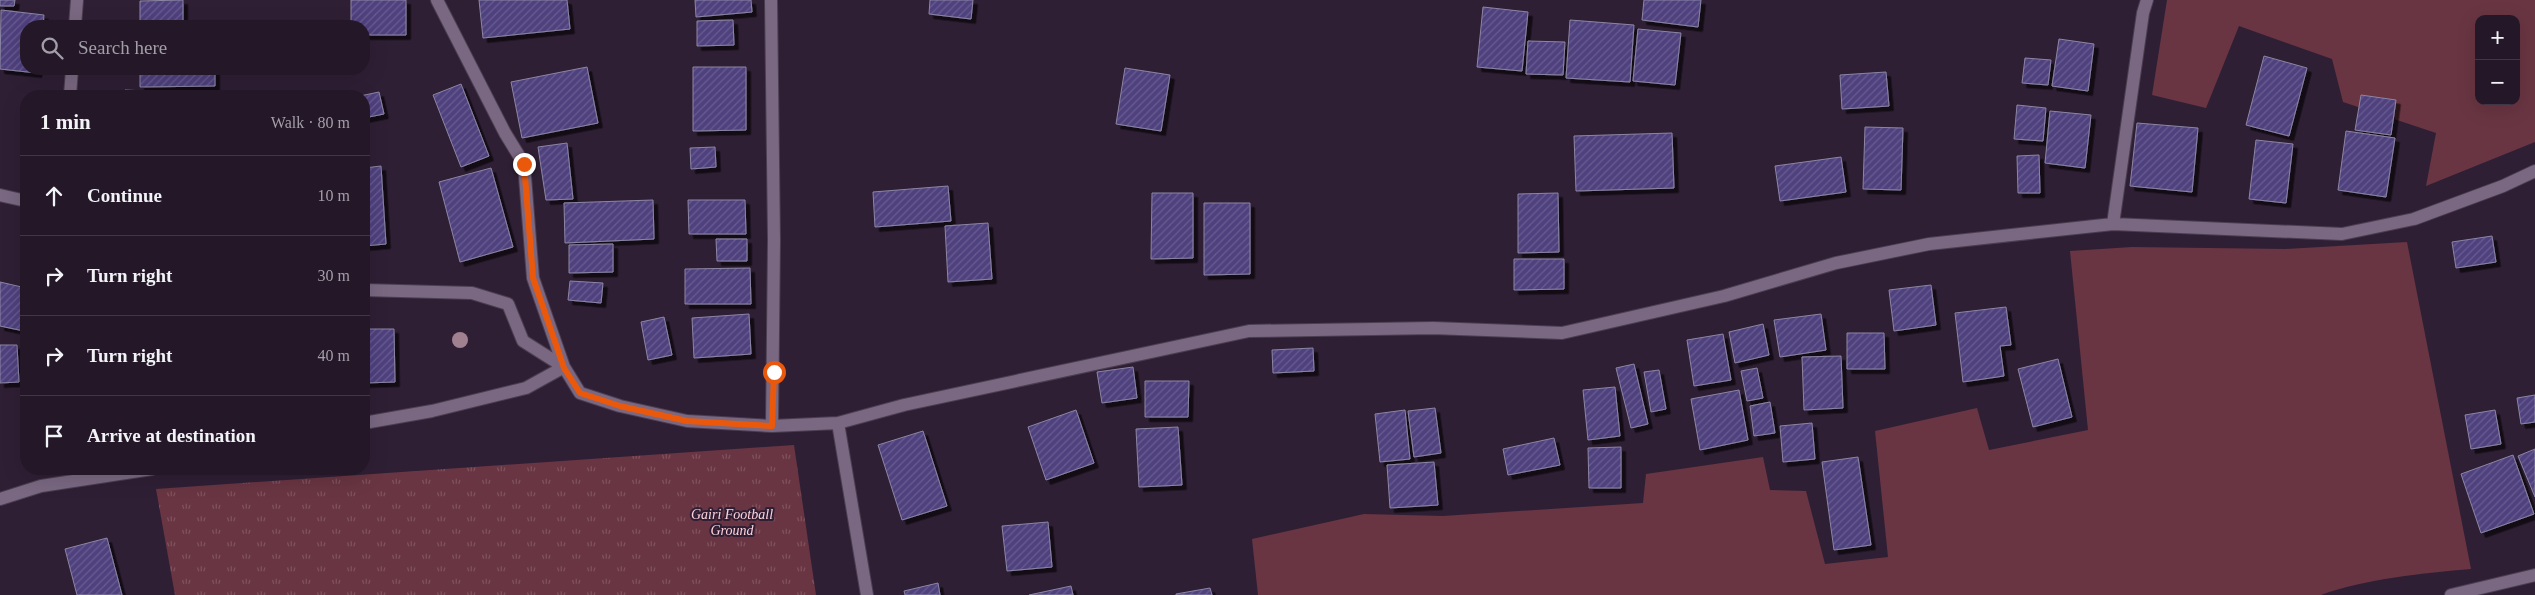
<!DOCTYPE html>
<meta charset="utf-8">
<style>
body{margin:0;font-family:"Times New Roman",serif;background:#2f2434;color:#f1f3f6}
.controls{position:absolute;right:15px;top:15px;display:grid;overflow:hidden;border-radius:10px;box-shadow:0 5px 20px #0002}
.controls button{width:45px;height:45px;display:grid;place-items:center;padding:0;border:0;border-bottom:1px solid #403645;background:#231728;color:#f1f3f6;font:25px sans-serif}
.stop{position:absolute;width:15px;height:15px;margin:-11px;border:4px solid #ea580c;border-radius:50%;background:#fff}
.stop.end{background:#ea580c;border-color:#fff;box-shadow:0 1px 5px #0008}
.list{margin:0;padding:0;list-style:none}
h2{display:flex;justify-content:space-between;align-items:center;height:65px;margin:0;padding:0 20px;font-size:21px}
h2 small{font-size:16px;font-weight:400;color:#a39fa8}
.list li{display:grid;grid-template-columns:32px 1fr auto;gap:15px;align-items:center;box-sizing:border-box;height:80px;padding:0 20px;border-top:1px solid #403645}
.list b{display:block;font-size:19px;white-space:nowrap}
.list em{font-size:16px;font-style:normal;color:#a39fa8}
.icon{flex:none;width:28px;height:28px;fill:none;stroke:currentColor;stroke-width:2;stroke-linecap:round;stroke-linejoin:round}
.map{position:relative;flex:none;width:2535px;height:595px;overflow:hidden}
.search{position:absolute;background:#231728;box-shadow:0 5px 20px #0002;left:20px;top:20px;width:350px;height:55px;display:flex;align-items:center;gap:12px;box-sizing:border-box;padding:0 18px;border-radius:20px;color:#a39fa8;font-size:19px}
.panel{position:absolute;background:#231728;box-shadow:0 5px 20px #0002;left:20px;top:90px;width:350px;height:385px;border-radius:20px}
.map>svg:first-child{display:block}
</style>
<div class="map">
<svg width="2535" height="595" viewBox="0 0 2535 595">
<defs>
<pattern id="park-tufts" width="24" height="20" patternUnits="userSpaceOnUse" patternTransform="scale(1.25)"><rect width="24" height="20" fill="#693542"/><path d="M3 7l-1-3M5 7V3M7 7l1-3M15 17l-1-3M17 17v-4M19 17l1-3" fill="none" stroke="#7f525e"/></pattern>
<pattern id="building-hatch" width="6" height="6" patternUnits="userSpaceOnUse" patternTransform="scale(1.25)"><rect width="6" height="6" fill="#4f417e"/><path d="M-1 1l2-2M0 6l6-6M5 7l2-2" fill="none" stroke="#695c91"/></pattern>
<filter id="shadow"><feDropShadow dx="4.5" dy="4.5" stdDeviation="0" flood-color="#0009"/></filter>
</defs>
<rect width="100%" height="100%" fill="#2f1f35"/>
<path fill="#693542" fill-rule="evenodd" d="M2167 0H2535V142L2426 186 2436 133 2343 102 2332 59 2239 26 2206 108 2152 95ZM2479 19H2516V101H2479Z
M2407 242 2471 569C2425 573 2364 579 2321 595H1258L1252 539 1364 514 1443 516 1643 503 1646 474 1763 457 1770 490 1806 491 1825 564 1888 557 1875 431 1977 408 1989 450 2088 430 2070 251 2132 247 2285 249Z"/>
<path fill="url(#park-tufts)" d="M794 445 816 595H175L156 489Z"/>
<path fill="url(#building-hatch)" stroke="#8b86a4" filter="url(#shadow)" d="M0 0H15L14 6H0Z
M183 0V26H140V1Z
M351 0H406V35H364V26H351Z
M479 0H567L570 29 483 38Z
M695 0H751L752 12 696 17Z
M930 0H973L971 19 929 14Z
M1644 0H1701L1698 27 1642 20Z
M1483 7 1528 12 1522 71 1477 67Z
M1 10 44 15 43 26H26V69H38L37 73 0 69Z
M733 20 734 45 697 46V21Z
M1570 20 1634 25 1630 82 1566 78Z
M1638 29 1681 33 1675 85 1633 81Z
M2059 39 2094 44 2088 91 2052 86Z
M1528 41 1565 42 1563 75 1526 74Z
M2264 56 2307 68 2289 136 2246 125Z
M2025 58 2051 60 2048 85 2022 83Z
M587 67 598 123 522 138 511 82Z
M693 67H746V130L693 131Z
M1125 68 1170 75 1161 131 1116 124Z
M140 69H215V86L140 87Z
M1886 72 1889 106 1842 109 1840 75Z
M461 84 489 156 461 167 433 95Z
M125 90 189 93V96H125Z
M379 92 384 114 364 118V96H360Z
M2361 95 2396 100 2391 135 2355 130Z
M2017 105 2046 108 2043 141 2014 139Z
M2050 111 2091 115 2085 168 2045 163Z
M2137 123 2198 128 2192 192 2130 186Z
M1865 127 1903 128 1901 190 1863 189Z
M2346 131 2395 138 2386 197 2338 190Z
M1672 133 1674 188 1576 191 1574 136Z
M2256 140 2293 144 2286 203 2249 199Z
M567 143 573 199 546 200 538 147Z
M715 147 716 167 691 169 690 148Z
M2039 155 2040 193H2018L2017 156Z
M1841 157 1846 192 1780 201 1775 166Z
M381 166 386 244 364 246V168Z
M491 168 513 247 460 262 439 182Z
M948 186 951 221 875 227 873 192Z
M1152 193H1193V258L1151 259Z
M1558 193 1559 252 1518 253V194Z
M653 200 654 239 565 243 564 203Z
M688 200H745L746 234H689Z
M1204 203H1250V274L1204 275Z
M988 223 992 279 948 282 945 226Z
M2492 236 2496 262 2456 268 2452 242Z
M716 239H747V261H717Z
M613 244V272L569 273V245Z
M1514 259H1564V289L1514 290Z
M750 268 751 304H685V269Z
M570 281 603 283 601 303 568 300Z
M0 282 26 288 24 331 0 326Z
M1931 285 1936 325 1894 331 1889 290Z
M2006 307 2011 345 2000 346 2004 376 1963 382 1955 313Z
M749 314 751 354 694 358 692 318Z
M1821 314 1826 350 1780 357 1774 320Z
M664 317 672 355 648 360 641 322Z
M1763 324 1769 355 1735 363 1729 332Z
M364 329H394L395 382 364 383Z
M1847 333H1884L1885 369H1847Z
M1723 334 1731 380 1694 386 1687 340Z
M0 345H17L19 382 0 383Z
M1313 348 1314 371 1273 373 1272 350Z
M1841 356 1843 408 1804 410 1802 357Z
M2058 359 2072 417 2033 427 2018 369Z
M1634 364 1648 424 1631 428 1616 368Z
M1133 367 1137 398 1102 403 1097 372Z
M1757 368 1763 398 1747 401 1741 371Z
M1659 370 1666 409 1651 412 1644 372Z
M1145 381H1189L1188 417H1145Z
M1615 387 1620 436 1588 440 1583 390Z
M1739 390 1748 440 1700 450 1691 399Z
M2535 395V422L2521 424 2517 398Z
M1770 402 1775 433 1754 436 1750 406Z
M1435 408 1441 453 1414 457 1408 411Z
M1076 410 1094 463 1046 480 1028 427Z
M1405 410 1410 459 1380 462 1375 414Z
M2495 410 2501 444 2471 449 2465 415Z
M1812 423 1815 459 1783 462 1780 426Z
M1178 427 1182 485 1139 487 1136 429Z
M923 431 947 506 902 520 878 445Z
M1554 438 1560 465 1508 475 1503 449Z
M1621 447V488H1589L1588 448Z
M2535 449V497L2518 456Z
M2513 455 2534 514 2481 533 2461 474Z
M1858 457 1871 545 1834 550 1822 462Z
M1434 462 1438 505 1390 508 1387 465Z
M1048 522 1052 567 1007 571 1002 526Z
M107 538 122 595H77L65 549Z
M938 583 940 595H905L904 591Z
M1071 586 1073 595H1029Z
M1210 588 1212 595H1176V594Z"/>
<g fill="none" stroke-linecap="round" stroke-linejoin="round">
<defs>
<path id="minor" d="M771 0 774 240 772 426
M75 26 77 0
M70 96 72 69
M0 195 26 201
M2113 224 2143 13 2147 0
M364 290 472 293 508 304 523 341 564 367 580 393 620 406 687 421 772 426 838 423 904 405 1249 331 1433 328 1562 333 1724 296 1836 263 1929 244 2113 224 2342 234 2414 219 2503 186 2535 171
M364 423 432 411 526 388 564 367 533 278 524 164 505 133 437 0
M838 423 867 595
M0 499 41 486 152 469
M2451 595 2535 575"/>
</defs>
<use href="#minor" stroke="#4c3e51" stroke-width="14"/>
<use href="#minor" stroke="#7a6882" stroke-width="12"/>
</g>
<circle fill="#a18190" cx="460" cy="340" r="8"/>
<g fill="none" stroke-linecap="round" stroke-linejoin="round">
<path stroke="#ea580c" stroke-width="6" d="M524 164 533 278 564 368 580 393 620 406 687 421 772 426 774 372"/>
</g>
<g text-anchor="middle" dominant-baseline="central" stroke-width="4" stroke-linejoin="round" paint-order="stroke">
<g font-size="14" font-style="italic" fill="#ffd2db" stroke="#2f1f35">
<text x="732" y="514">Gairi Football<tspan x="732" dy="16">Ground</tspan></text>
</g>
</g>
</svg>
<div class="controls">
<button>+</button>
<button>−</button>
</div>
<div class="stop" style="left:774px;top:372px"></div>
<div class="stop end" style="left:524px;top:164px"></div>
<div class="search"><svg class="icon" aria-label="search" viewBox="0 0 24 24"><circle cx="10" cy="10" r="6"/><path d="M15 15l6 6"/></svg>Search here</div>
<section class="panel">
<h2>1 min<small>Walk · 80 m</small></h2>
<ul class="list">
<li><svg class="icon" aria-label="ahead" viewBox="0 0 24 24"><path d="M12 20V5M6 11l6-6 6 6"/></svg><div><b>Continue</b></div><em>10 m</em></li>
<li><svg class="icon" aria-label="right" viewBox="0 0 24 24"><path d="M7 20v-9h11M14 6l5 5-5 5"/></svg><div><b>Turn right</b></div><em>30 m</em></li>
<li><svg class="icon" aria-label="right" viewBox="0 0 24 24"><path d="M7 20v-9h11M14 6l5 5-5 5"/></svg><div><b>Turn right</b></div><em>40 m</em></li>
<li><svg class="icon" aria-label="arrive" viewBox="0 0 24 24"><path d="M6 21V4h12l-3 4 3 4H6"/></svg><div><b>Arrive at destination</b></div></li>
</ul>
</section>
</div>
